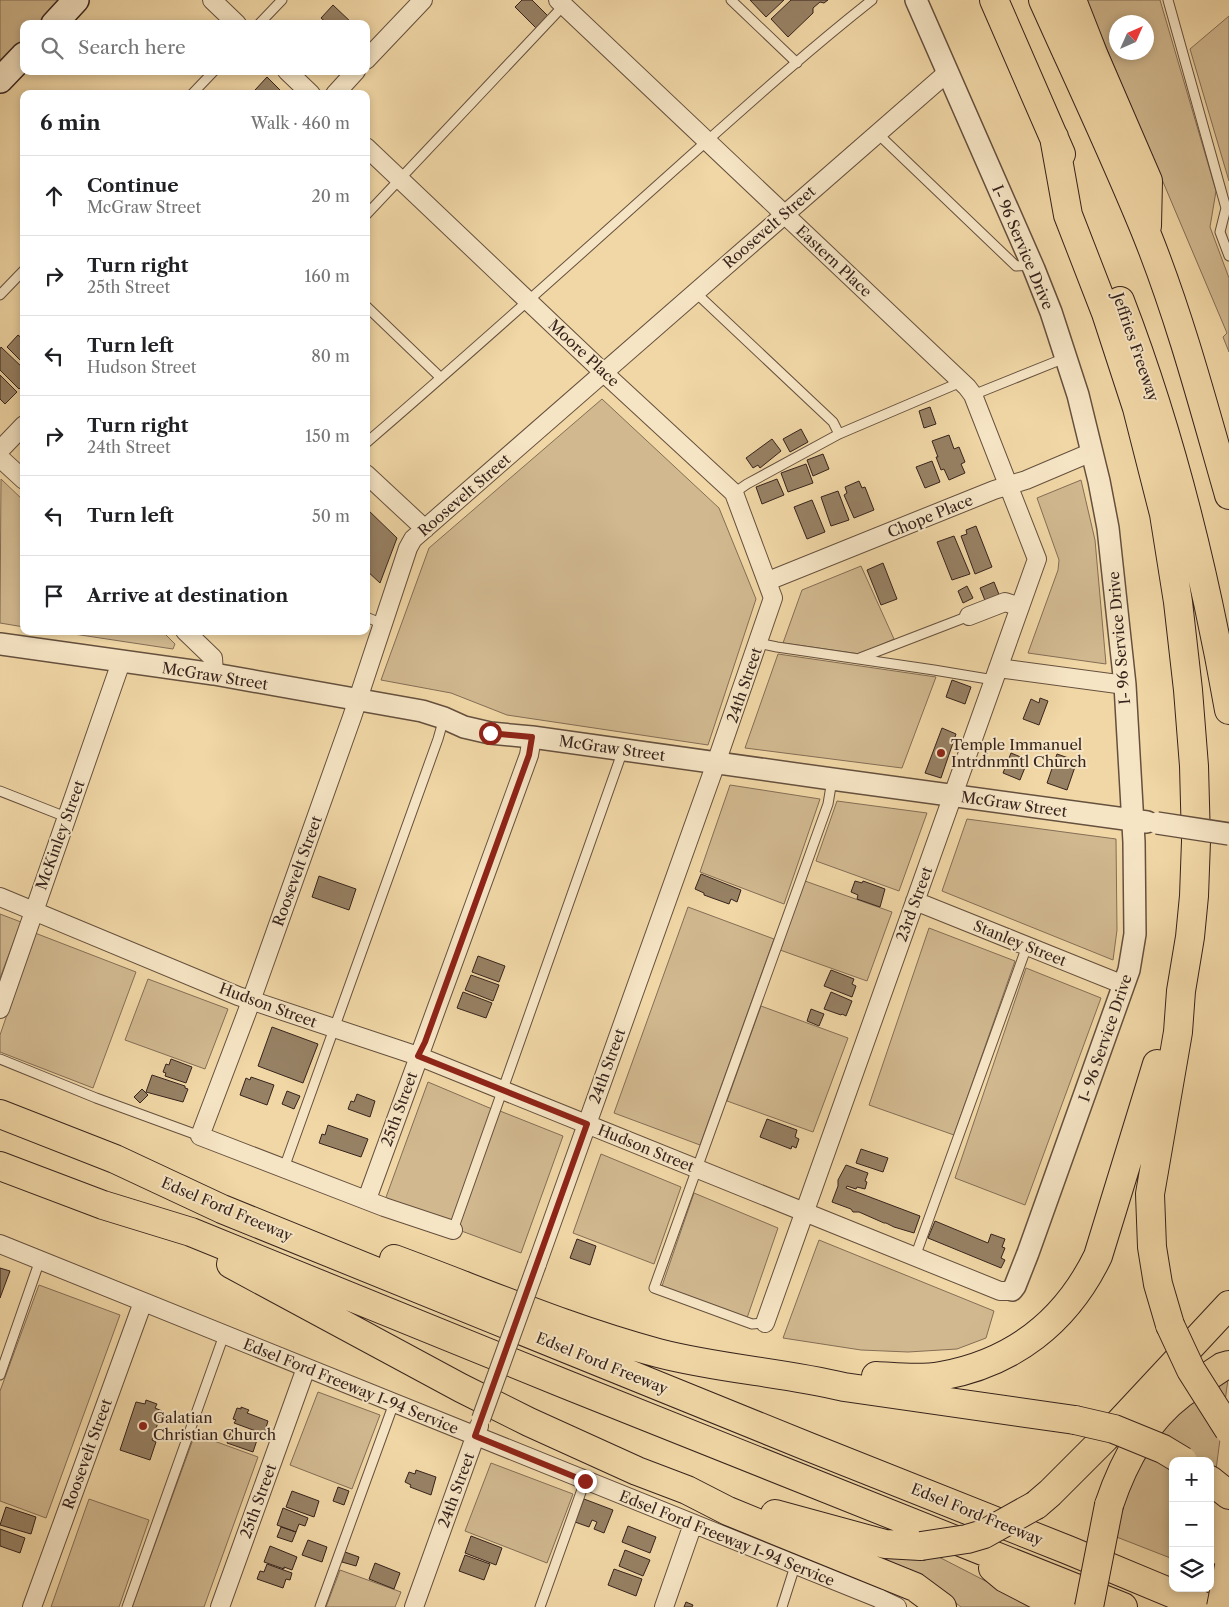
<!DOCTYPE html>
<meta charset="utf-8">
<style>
body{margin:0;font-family:"Libre Caslon Text",serif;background:#f2f2f2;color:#202124}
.controls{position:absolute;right:15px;bottom:15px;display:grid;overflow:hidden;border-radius:10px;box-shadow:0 2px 8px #0003}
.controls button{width:45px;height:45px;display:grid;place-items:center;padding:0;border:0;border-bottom:1px solid #e0e0e0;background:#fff;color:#202124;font:25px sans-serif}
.compass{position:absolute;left:1109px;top:15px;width:45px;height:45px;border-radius:50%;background:#fff;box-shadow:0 2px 8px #0003;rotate:45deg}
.stop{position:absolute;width:15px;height:15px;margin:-11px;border:4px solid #8f2418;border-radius:50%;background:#fff}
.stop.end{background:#8f2418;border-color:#fff;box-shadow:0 1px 5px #0008}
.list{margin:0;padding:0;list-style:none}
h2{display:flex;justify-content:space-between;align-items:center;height:65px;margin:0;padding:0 20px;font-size:21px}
h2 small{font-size:16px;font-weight:400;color:#757577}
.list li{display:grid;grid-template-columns:32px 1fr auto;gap:15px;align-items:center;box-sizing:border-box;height:80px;padding:0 20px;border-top:1px solid #e0e0e0}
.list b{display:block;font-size:19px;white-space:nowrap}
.list p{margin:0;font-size:16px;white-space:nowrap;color:#757577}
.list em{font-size:16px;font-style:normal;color:#757577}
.icon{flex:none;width:28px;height:28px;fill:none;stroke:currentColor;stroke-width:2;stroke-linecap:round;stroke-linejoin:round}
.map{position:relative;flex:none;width:1229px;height:1607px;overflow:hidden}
.search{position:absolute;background:#fff;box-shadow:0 2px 8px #0003;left:20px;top:20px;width:350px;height:55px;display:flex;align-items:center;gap:12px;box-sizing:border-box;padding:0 18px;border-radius:10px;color:#757577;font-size:19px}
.panel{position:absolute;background:#fff;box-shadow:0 2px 8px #0003;left:20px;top:90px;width:350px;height:545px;border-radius:10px}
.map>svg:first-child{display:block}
</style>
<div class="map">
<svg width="1229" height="1607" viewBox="0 0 1229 1607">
<rect width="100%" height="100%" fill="#f1d7a6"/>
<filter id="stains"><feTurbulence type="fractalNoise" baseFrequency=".004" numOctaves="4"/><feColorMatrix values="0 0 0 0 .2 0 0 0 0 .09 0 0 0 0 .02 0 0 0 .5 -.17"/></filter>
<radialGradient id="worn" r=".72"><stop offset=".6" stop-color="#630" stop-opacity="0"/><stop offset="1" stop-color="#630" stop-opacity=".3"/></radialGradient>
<path fill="#d1b88f" stroke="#846e56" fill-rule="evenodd" d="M0 0H66L44 24H24V45L0 70Z
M1086 0H1160L1216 191 1210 227 1229 278V352L1223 337 1227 333ZM1116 22H1146V52H1116Z
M1229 16V181L1190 49Z
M602 399 719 508 756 599 708 745 507 715 451 693 381 680 429 548Z
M1 479 24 501V627L0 623Z
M1081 480 1095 540 1106 664 1028 653 1058 570 1059 560 1037 498Z
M861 566 894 639 860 654 783 643 802 590Z
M54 631H162L175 644 173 649Z
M778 654 936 677 902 768 745 748Z
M730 785 820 799 784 904 700 872Z
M837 801 927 813 899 891 816 861Z
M967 819 1116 839 1117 930 1113 960 942 891Z
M805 881 892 912 867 981 780 950Z
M688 907 774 939 700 1145 614 1113Z
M0 914 21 922 0 978Z
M929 928 1015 961 954 1135 869 1105Z
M35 933 136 972 93 1088 0 1052V1035Z
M1026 968 1101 998 1025 1205 955 1178Z
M148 979 228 1009 205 1069 125 1040Z
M761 1006 848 1038 813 1132 727 1101Z
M428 1082 492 1109 451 1224 385 1200Z
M500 1111 563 1136 521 1253 456 1229Z
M601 1154 681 1187 654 1264 573 1233Z
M694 1193 778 1228 747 1318 662 1286Z
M819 1240 994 1311 986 1338 957 1349 908 1352 861 1350 783 1338Z
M39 1285 120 1315 46 1518 0 1501V1391Z
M1228 1379 1210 1515V1461H1173V1559L1114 1536 1120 1506 1133 1477 1159 1432 1182 1407Z
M318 1392 380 1415 352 1489 290 1465Z
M195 1434 258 1457 204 1607H132Z
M491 1463 573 1494 547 1563 465 1531Z
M89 1499 149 1520 119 1607H51Z
M867 1553 935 1555 1036 1607H961L935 1587Z
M340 1570 401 1592 395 1607H326Z"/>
<path fill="#978164" stroke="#36231c" d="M522 0H532L548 16 536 28 515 7Z
M750 0H784L766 17Z
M791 0H828L824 3 820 2 813 8V13L788 37 771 19Z
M333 5 353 24H328L321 18Z
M267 77 284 94H259L255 90Z
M18 335 24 340V364L7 347Z
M1 347 24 369V384L19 389 0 370V349Z
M0 375 17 392 5 404 0 399Z
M930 407 936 424 924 428 919 411Z
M801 429 808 442 790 452 783 439Z
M949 435 954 449 959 447 965 462 961 464 965 473 949 480 944 469 941 470 936 457H938L932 441Z
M772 439 781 451 760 468 758 465 753 468 746 458Z
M823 454 829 469 813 476 807 460Z
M932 461 940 482 925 488 916 467Z
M806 464 813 483 788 492 781 473Z
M777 479 784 495 762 504 756 487Z
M859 481 862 488 865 487 874 510 854 518 844 495 847 493 845 487Z
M838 491 849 520 831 526 821 497Z
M812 500 825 532 807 539 794 507Z
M366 508 397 538 380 583 366 570Z
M976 526 992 567 975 574 961 536 967 534 966 530Z
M954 536 970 574 952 580 937 542Z
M883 563 897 599 881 605 867 570Z
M994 582 1000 597 986 603 980 588Z
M967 586 973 598 963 603 958 591Z
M952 680 971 687 965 704 946 697Z
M1040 698 1048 701 1039 725 1023 719 1031 699 1039 703Z
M942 728 956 734 941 778 925 773Z
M1011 753 1028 760 1020 780 1003 773Z
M1057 754 1077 761 1067 790 1047 783Z
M701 874 741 890 737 902 731 899 729 904 704 895V893L695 889Z
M319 876 356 889 349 910 312 897Z
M855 881 862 883 863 881 885 889 880 907 857 899 858 895 851 892Z
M478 956 505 966 499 982 472 972Z
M831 970 854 979 852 984 856 986 852 997 824 986Z
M471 975 499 985 493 1001 465 990Z
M463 992 492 1003 486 1018 457 1008Z
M831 992 852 1001 846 1016 842 1014 841 1015 824 1009Z
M811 1009 824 1014 819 1026 807 1021Z
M272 1027 318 1044 303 1083 258 1066Z
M171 1059 192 1067 186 1083 165 1076 166 1073 163 1072 166 1064 169 1065Z
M152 1075 185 1086V1088L188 1089 183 1102 146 1092Z
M251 1077 274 1085 267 1105 240 1095 246 1078 250 1080Z
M142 1089 148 1095 140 1103 134 1097Z
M287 1091 300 1096 294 1109 282 1104Z
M357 1094 375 1101 370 1117 348 1109 351 1101 354 1102Z
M767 1119 797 1130 795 1137 799 1139 796 1148 792 1146 791 1149 760 1137Z
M328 1125 368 1139 361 1157 319 1143 322 1134 325 1135Z
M861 1149 888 1158 883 1172 856 1163Z
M846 1165 868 1173 865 1181 867 1182 865 1189 857 1187 856 1189 847 1186 846 1188 920 1216 914 1233 894 1227 886 1223H884L859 1212H853L851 1209 832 1202 838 1186V1180Z
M935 1221 988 1243 991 1234 1005 1239 1002 1247 1005 1248 1001 1258 1005 1260 1001 1268 928 1238Z
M577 1239 596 1246 590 1265 570 1258Z
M0 1268 10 1271 0 1298Z
M146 1400 157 1404 155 1408 162 1411 152 1440 156 1442 150 1460 120 1450 136 1402 145 1404Z
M241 1407 249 1410 247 1413 268 1421 264 1434 234 1423 236 1420 233 1419 237 1408 241 1409Z
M232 1428 258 1437 253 1452 227 1443Z
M416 1470 436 1477 431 1495 410 1487 411 1485 405 1482 409 1472 415 1474Z
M338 1487 349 1491 344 1505 333 1501Z
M292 1491 319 1501 314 1517 286 1507Z
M584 1499 613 1510 604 1533 594 1529 597 1522 592 1520 589 1527 575 1522Z
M6 1507 36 1517 31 1534 0 1525Z
M283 1508 308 1518 305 1526 299 1524 296 1532 277 1525Z
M628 1526 656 1537 650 1553 622 1542Z
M281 1527 296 1532 292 1542 277 1537Z
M0 1529 25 1538 20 1553 0 1546Z
M471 1536 502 1548 496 1565 465 1553Z
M308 1540 327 1547 322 1562 302 1555Z
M270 1546 297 1557 292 1570 284 1567V1569L264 1562Z
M625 1550 650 1560 643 1576 619 1566Z
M345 1552 359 1557 356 1566 342 1562Z
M465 1555 490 1564 484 1580 459 1571Z
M375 1563 400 1573 394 1589 369 1579Z
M267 1564 292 1573 290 1580 286 1579 283 1588 257 1579 260 1571 264 1572Z
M614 1569 642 1579 636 1596 608 1585Z
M686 1602 693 1605 692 1607H684Z"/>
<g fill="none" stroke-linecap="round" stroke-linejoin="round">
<defs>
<path id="service" d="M731 0 797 63
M1168 0 1226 208 1220 232 1229 256
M259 24 282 0
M192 94 214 71
M877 133 1016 266 1032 265
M366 215 565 4
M695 292 833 422 839 434
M0 295 24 270
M366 306 441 378
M973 395 1065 358
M366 443C472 352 576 258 680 165 743 109 806 52 872 0
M734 493 747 484 839 434 961 382
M366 617 383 624
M758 643 777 647 934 670 994 680
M860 658 969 616
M0 791 66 817
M0 1059 96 1098 200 1136
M284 1168 438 739 444 718
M453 1230 623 750
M915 1257 1027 946
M765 1323 752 1324 654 1288 828 804 832 780
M0 1375 40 1260
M127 1607 224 1335
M320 1607 394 1403
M540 1607 585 1481
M782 1607 795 1566"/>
<path id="minor" d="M212 0 237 24
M558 0 967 387 973 395 1037 559 765 1323
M366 60 423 0
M287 71 311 94
M335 94 356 71
M366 147 604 373 734 493 773 598 716 763 537 1264
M0 450 24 425
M0 458 24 480
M366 474 425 529
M768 581 994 490 1026 480 1092 452
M969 616 1005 602 1020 607
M185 631 213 658 214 674
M998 668 1125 685
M0 897 238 996 418 1056 1000 1291H1008L1012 1290
M915 901 1124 985
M0 1009 121 662
M367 1199 529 755 532 737
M453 1230 384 1207 200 1136 247 1012 352 717 408 548 413 539 948 72
M0 1244 878 1598 897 1607
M32 1607 143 1302
M220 1607 306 1368
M414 1607 479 1426
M664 1607 693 1524"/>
<path id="tertiary" d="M916 0 1034 269 1051 312 1078 395 1099 481 1108 528 1125 685 1134 842 1135 934 1129 970 1028 1253 1015 1286 1012 1290
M0 644 214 674 422 711 444 718 464 727 490 733 532 737 832 779 1147 822"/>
<path id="secondary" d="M54 24 76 0
M0 80 24 55"/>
<path id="motorway" d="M994 0 1061 154
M1043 0C1078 78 1115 156 1147 235 1181 320 1204 408 1229 495
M1072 0 1094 56 1148 181 1147 226
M1054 137 1068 215 1106 313 1137 408 1164 514 1178 602 1188 690 1194 766 1196 841 1194 896 1190 937 1181 991 1178 1032 1150 1194 1152 1247 1158 1284 1170 1325
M1120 301C1170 431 1205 573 1229 710
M0 1114 115 1159 222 1209 809 1447 1068 1550 1205 1607
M0 1166 103 1205 191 1232 565 1384 1123 1607
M394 1259C481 1291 568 1329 658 1353 719 1369 782 1372 844 1387L1075 1420
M231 1264 461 1388 529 1422 637 1471 687 1490 728 1511 915 1587 942 1607
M876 1376C897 1377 920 1380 941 1376 1013 1363 1066 1322 1098 1256L1157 1064
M1210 1480 1229 1495
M1036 1505 1050 1493 1105 1438 1229 1305
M1109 1505C1123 1463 1144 1422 1181 1394 1194 1385 1209 1376 1222 1367L1229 1365
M775 1514 885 1544 921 1546
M993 1568 1005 1578 1061 1607"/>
</defs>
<use href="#service" stroke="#65503e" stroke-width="11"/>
<use href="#minor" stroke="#65503e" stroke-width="20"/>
<use href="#tertiary" stroke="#65503e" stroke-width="24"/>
<use href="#secondary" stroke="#36231c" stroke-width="28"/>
<use href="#motorway" stroke="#36231c" stroke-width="30"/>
<use href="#service" stroke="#f6e5c5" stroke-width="9"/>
<use href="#minor" stroke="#f6e5c5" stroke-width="18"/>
<use href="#tertiary" stroke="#f6e5c5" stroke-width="21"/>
<use href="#secondary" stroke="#f6e5c5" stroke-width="25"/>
<use href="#motorway" stroke="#f1d7a6" stroke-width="28"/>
<defs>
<path id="minor-bridge" d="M481 1419 537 1264"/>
<path id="tertiary-bridge" d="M1157 823 1229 834"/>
<path id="motorway-bridge" d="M1170 1325 1191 1370 1229 1430
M1075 1420 1114 1429 1163 1449 1183 1461
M921 1546 967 1539 984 1534 1036 1505
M1089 1607 1109 1505
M1221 1607 1229 1566"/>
</defs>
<use href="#minor-bridge" stroke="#65503e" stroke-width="20" stroke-linecap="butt"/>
<use href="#tertiary-bridge" stroke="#65503e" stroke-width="24" stroke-linecap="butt"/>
<use href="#motorway-bridge" stroke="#36231c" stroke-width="30" stroke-linecap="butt"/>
<use href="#minor-bridge" stroke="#f6e5c5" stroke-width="18"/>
<use href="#tertiary-bridge" stroke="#f6e5c5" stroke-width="21"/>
<use href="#motorway-bridge" stroke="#f1d7a6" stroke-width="28"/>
</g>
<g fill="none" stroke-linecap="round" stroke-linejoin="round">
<path stroke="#8f2418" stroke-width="6" d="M490 733 532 737 529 755 425 1042 418 1056 587 1124 475 1436 585 1481"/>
</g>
<g fill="#8f2418" stroke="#f6e5c5" stroke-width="2">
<circle cx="941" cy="753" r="5"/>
<circle cx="143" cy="1426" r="5"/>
</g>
<g text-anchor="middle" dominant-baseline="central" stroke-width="4" stroke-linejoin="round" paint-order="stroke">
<g font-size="15" fill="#36231c" stroke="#f6e5c5">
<text transform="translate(769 227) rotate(-41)">Roosevelt Street</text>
<text transform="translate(1023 247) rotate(67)">I- 96 Service Drive</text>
<text transform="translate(834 261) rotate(43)">Eastern Place</text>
<text transform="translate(1136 347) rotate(71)">Jeffries Freeway</text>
<text transform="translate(584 353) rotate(43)">Moore Place</text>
<text transform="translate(464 495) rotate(-41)">Roosevelt Street</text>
<text transform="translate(930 516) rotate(-22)">Chope Place</text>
<text transform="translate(1119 638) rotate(-95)">I- 96 Service Drive</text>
<text transform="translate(215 676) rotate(9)">McGraw Street</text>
<text transform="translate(744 685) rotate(-71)">24th Street</text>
<text transform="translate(612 748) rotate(8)">McGraw Street</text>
<text transform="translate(1014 804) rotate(8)">McGraw Street</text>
<text transform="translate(60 835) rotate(-70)">McKinley Street</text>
<text transform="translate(297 871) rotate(-70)">Roosevelt Street</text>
<text transform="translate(914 904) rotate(-70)">23rd Street</text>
<text transform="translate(1020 943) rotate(22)">Stanley Street</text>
<text transform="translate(268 1005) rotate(20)">Hudson Street</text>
<text transform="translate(1105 1038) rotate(-71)">I- 96 Service Drive</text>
<text transform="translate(607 1066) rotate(-70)">24th Street</text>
<text transform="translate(399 1109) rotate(-70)">25th Street</text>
<text transform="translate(646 1148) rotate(22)">Hudson Street</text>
<text transform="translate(227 1209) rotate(23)">Edsel Ford Freeway</text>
<text transform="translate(602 1363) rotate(22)">Edsel Ford Freeway</text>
<text transform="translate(351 1386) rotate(22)">Edsel Ford Freeway I-94 Service</text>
<text transform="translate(87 1454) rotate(-70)">Roosevelt Street</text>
<text transform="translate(456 1490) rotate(-70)">24th Street</text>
<text transform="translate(258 1501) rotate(-70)">25th Street</text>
<text transform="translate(977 1514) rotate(22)">Edsel Ford Freeway</text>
<text transform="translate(727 1538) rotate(22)">Edsel Ford Freeway I-94 Service</text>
</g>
<g font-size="15" fill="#36231c" stroke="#f6e5c5" text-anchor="start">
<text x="951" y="744">Temple Immanuel<tspan x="951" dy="17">Intrdnmntl Church</tspan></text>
<text x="153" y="1417">Galatian<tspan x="153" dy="17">Christian Church</tspan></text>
</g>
</g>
<rect width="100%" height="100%" filter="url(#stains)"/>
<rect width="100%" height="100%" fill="url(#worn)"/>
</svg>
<div class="controls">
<button>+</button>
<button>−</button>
<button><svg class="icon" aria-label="layers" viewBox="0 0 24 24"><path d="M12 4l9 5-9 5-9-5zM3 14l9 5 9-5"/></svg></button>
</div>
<svg class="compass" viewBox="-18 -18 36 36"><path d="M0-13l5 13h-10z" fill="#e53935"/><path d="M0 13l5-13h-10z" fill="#757577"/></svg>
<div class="stop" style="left:490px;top:733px"></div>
<div class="stop end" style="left:585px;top:1481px"></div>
<div class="search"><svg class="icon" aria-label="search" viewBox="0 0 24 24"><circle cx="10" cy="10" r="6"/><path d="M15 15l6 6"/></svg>Search here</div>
<section class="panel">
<h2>6 min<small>Walk · 460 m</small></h2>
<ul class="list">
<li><svg class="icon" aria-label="ahead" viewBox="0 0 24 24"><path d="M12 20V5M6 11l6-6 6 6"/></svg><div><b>Continue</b><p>McGraw Street</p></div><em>20 m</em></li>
<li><svg class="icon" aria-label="right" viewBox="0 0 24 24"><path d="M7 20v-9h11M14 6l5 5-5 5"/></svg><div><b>Turn right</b><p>25th Street</p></div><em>160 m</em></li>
<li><svg class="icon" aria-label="left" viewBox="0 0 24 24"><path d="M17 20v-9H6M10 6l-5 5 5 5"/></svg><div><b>Turn left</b><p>Hudson Street</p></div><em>80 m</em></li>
<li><svg class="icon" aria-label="right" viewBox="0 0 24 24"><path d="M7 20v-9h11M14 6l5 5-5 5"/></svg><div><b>Turn right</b><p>24th Street</p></div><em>150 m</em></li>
<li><svg class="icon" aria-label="left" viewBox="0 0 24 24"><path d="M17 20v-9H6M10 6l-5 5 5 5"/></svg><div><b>Turn left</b></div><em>50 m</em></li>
<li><svg class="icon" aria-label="arrive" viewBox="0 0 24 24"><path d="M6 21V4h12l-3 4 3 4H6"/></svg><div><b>Arrive at destination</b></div></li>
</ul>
</section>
</div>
